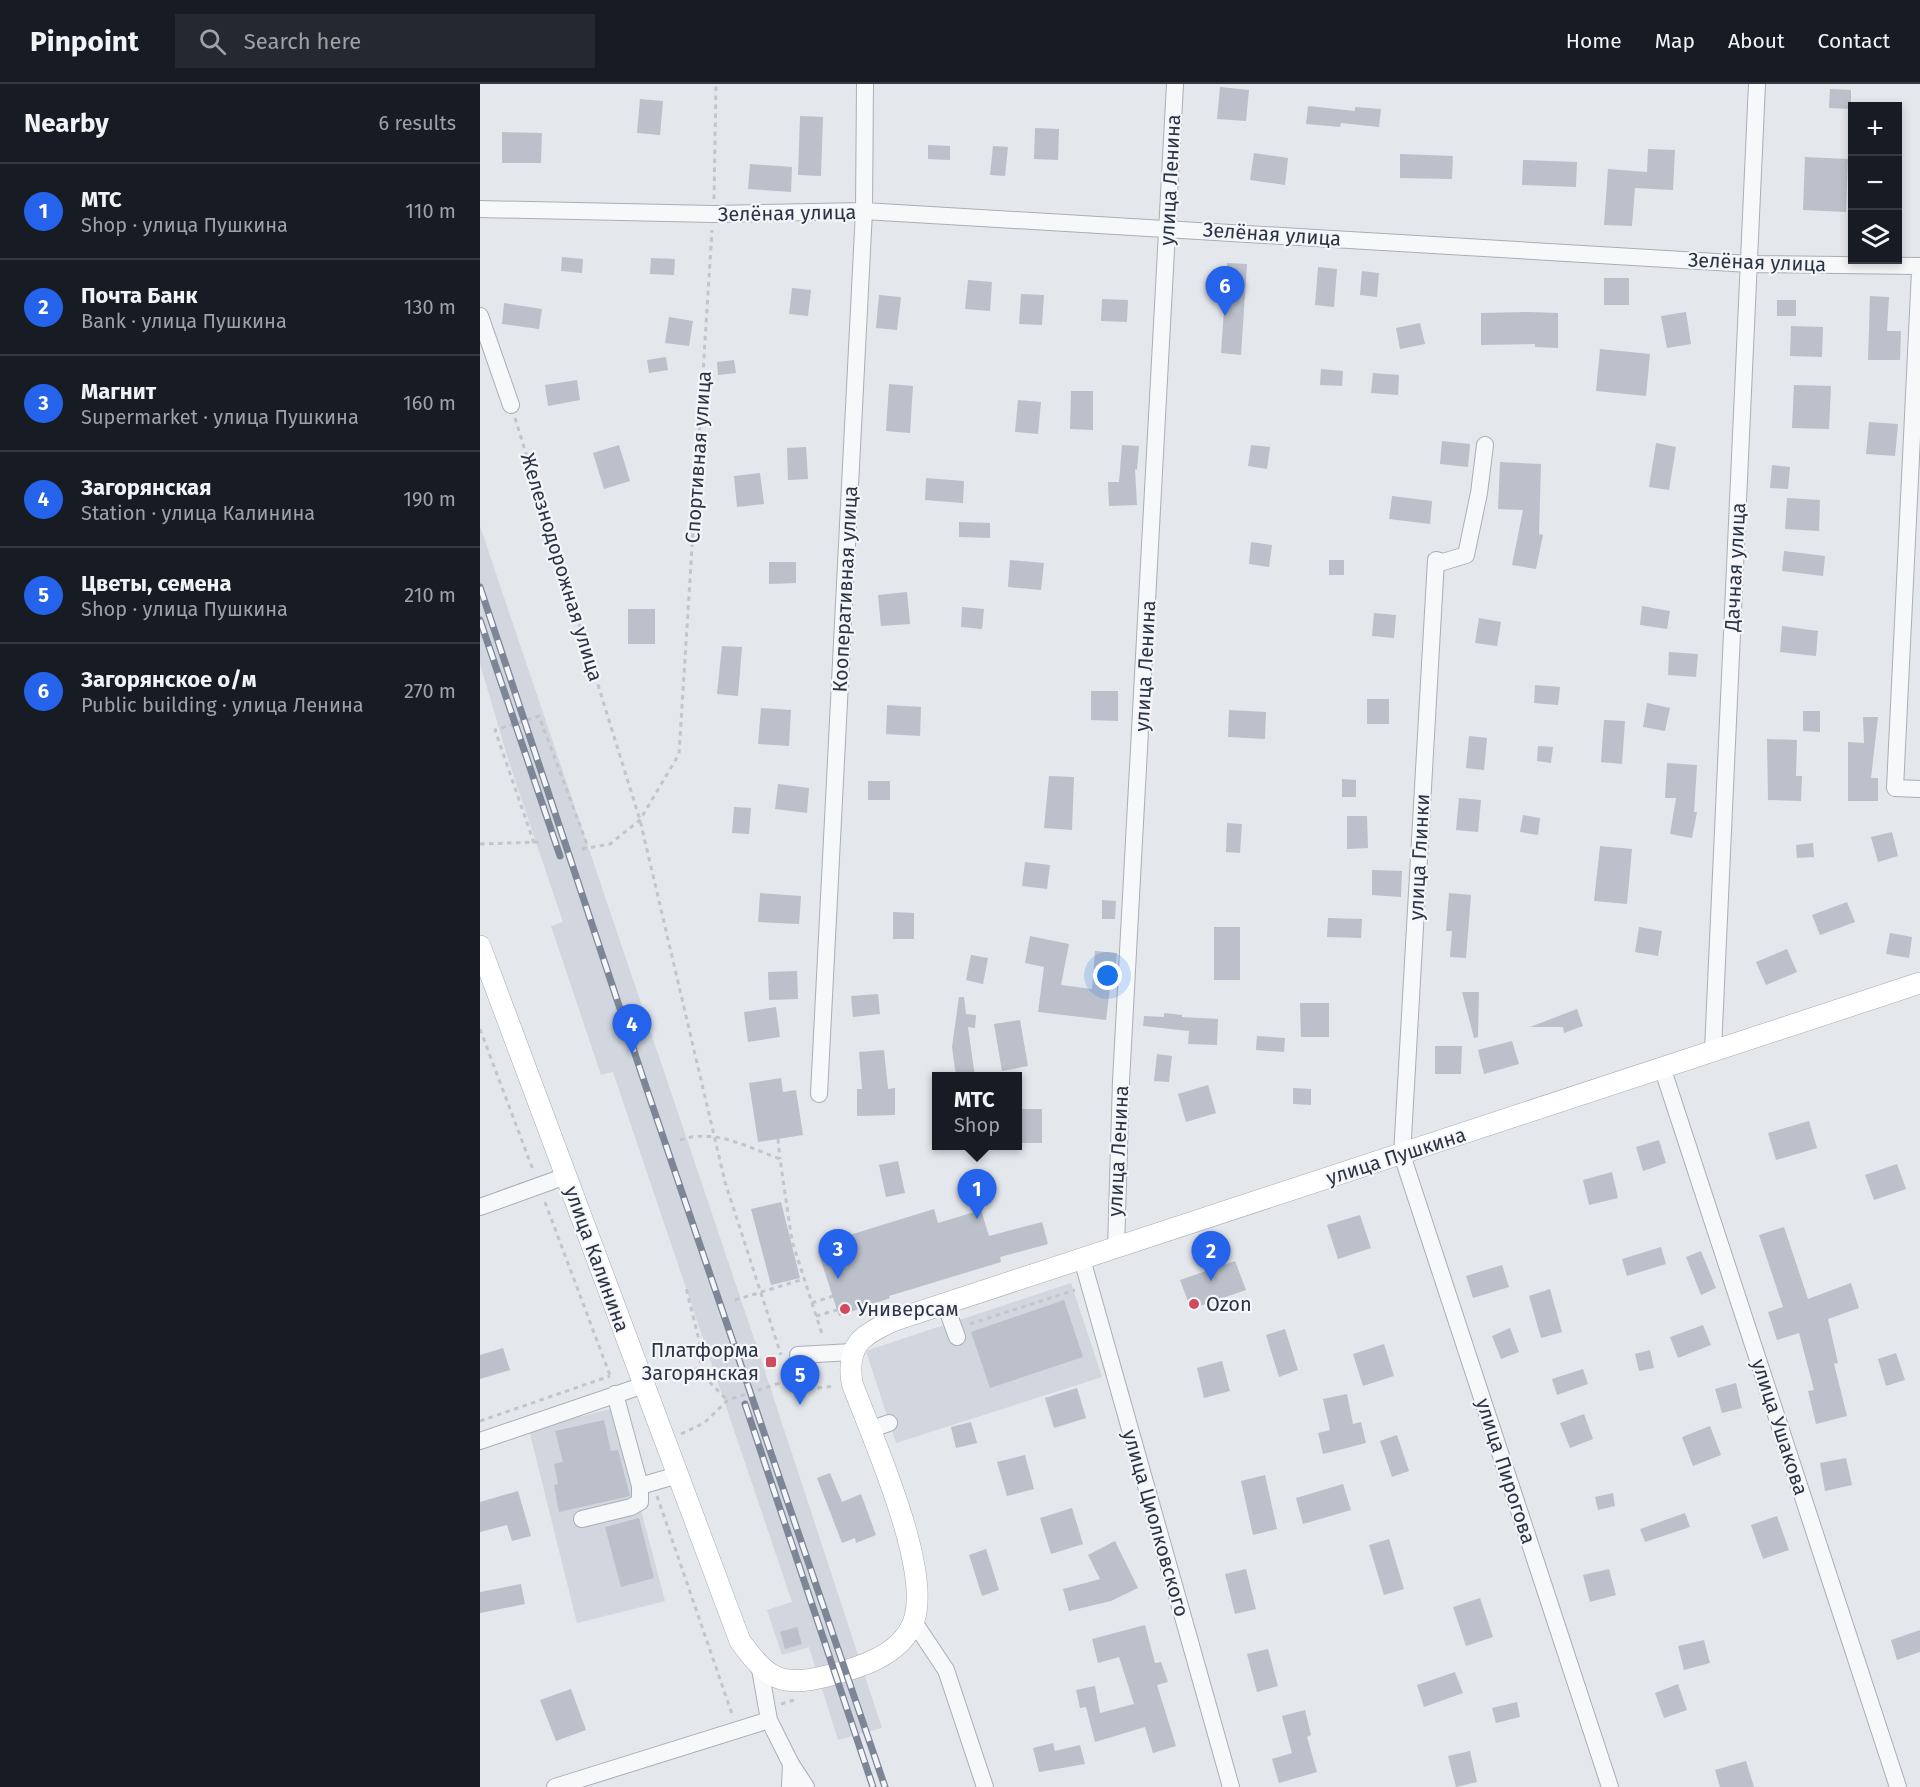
<!DOCTYPE html>
<meta charset="utf-8">
<style>
body{margin:0;font-family:"Fira Sans",sans-serif;background:#242831;color:#f1f3f6}
.controls{position:absolute;right:18px;top:18px;display:grid;overflow:hidden;border-radius:0px;box-shadow:0 3px 9px #0003}
.controls button{width:54px;height:54px;display:grid;place-items:center;padding:0;border:0;border-bottom:2px solid #363941;background:#171b24;color:#f1f3f6;font:30px sans-serif}
.you{position:absolute;left:628px;top:892px;width:21px;height:21px;margin:-15px;border:4px solid #fff;border-radius:50%;background:#1a73e8;box-shadow:0 0 0 9px #1a73e833}
.badge{display:grid;place-items:center;width:39px;height:39px;border-radius:50%;background:#2563eb;color:#fff;font-size:20px;font-weight:700}
.pin{position:absolute;translate:-50% -50px;filter:drop-shadow(0 2px 3px #0008)}
.pin::after{content:'';position:absolute;top:32px;width:21px;height:18px;background:inherit;clip-path:polygon(0 0,100% 0,50% 100%)}
.popup{position:absolute;left:452px;top:988px;width:90px;height:78px;box-sizing:border-box;display:grid;place-content:center;border-radius:0px;background:#171b24;filter:drop-shadow(0 2px 4px #0005);font-size:20px;white-space:nowrap;color:#9ea1a6}
.popup b{font-size:22px;color:#f1f3f6}
.popup::after{content:'';position:absolute;left:50%;top:100%;margin-left:-12px;border:12px solid transparent;border-top-color:#171b24}
.list{margin:0;padding:0;list-style:none}
h2{display:flex;justify-content:space-between;align-items:center;height:78px;margin:0;padding:0 24px;font-size:26px}
h2 small{font-size:20px;font-weight:400;color:#9ea1a6}
.list li{display:grid;grid-template-columns:39px 1fr auto;gap:18px;align-items:center;box-sizing:border-box;height:96px;padding:0 24px;border-top:2px solid #363941}
.list b{display:block;font-size:22px;white-space:nowrap}
.list p{margin:0;font-size:20px;white-space:nowrap;color:#9ea1a6}
.list em{font-size:20px;font-style:normal;color:#9ea1a6}
.icon{flex:none;width:33px;height:33px;fill:none;stroke:currentColor;stroke-width:2;stroke-linecap:round;stroke-linejoin:round}
.map{position:relative;flex:none;width:1440px;height:1703px;overflow:hidden}
header{display:flex;align-items:center;gap:36px;box-sizing:border-box;height:84px;padding:0 30px;background:#171b24;border-bottom:2px solid #363941}
header strong{font-size:28px}
nav{display:flex;gap:33px;margin-inline-start:auto;font-size:21px}
.search{width:420px;height:54px;background:#242831;display:flex;align-items:center;gap:15px;box-sizing:border-box;padding:0 21px;border-radius:0px;color:#9ea1a6;font-size:22px}
main{display:flex}
aside{flex:1;background:#171b24}
.map>svg:first-child{display:block}
</style>
<header>
<strong>Pinpoint</strong>
<div class="search"><svg class="icon" aria-label="search" viewBox="0 0 24 24"><circle cx="10" cy="10" r="6"/><path d="M15 15l6 6"/></svg>Search here</div>
<nav><a>Home</a><a>Map</a><a>About</a><a>Contact</a></nav>
</header>
<main>
<aside>
<h2>Nearby<small>6 results</small></h2>
<ul class="list">
<li><span class="badge">1</span><div><b>МТС</b><p>Shop · улица Пушкина</p></div><em>110 m</em></li>
<li><span class="badge">2</span><div><b>Почта Банк</b><p>Bank · улица Пушкина</p></div><em>130 m</em></li>
<li><span class="badge">3</span><div><b>Магнит</b><p>Supermarket · улица Пушкина</p></div><em>160 m</em></li>
<li><span class="badge">4</span><div><b>Загорянская</b><p>Station · улица Калинина</p></div><em>190 m</em></li>
<li><span class="badge">5</span><div><b>Цветы, семена</b><p>Shop · улица Пушкина</p></div><em>210 m</em></li>
<li><span class="badge">6</span><div><b>Загорянское о/м</b><p>Public building · улица Ленина</p></div><em>270 m</em></li>
</ul>
</aside>
<div class="map">
<svg width="1440" height="1703" viewBox="0 0 1440 1703">
<rect width="100%" height="100%" fill="#e4e7ec"/>
<path fill="#d2d6de" d="M0 442 278 1266 402 1644 358 1656 329 1563 302 1571 287 1526 312 1518 133 988 121 991 71 842 83 838 29 678 0 580Z
M591 1199 622 1293 416 1359 386 1267Z
M134 1324 185 1517 97 1539 49 1346Z"/>
<path fill="#bbc0ca" d="M740 3 769 6 766 37 737 35Z
M1350 5 1371 6V25L1349 24Z
M160 15 183 17 180 51 157 49Z
M828 22 875 27V23L901 25 899 43 861 39 860 43 826 40Z
M320 32 343 33 341 92 318 91Z
M555 44 579 45 578 76 554 75Z
M22 48 62 49 61 79H22Z
M448 61 470 62V76L448 75Z
M513 62 528 63 525 92 510 91Z
M1168 65 1195 66 1193 106 1155 104 1152 142 1124 141 1128 85 1167 88Z
M774 69 808 74 805 101 770 96Z
M920 70 973 72 972 95 920 94Z
M1325 73 1368 75 1366 128 1323 126Z
M1043 76 1097 78 1096 103 1042 101Z
M270 80 312 83 311 108 268 105Z
M82 173 103 175 102 189 81 187Z
M171 174 195 175 194 191 170 190Z
M747 179 767 180 761 271 741 269Z
M838 183 857 185 854 223 835 221Z
M882 187 899 189 897 213 880 211Z
M1124 194H1149V221H1124Z
M488 196 512 198 510 227 485 225Z
M312 204 331 206 328 232 309 230Z
M541 210 564 211 562 241 539 240Z
M399 211 421 213 417 246 396 244Z
M1390 212 1409 213 1407 247H1421L1420 276H1388Z
M622 215 648 216 647 238 621 237Z
M1297 216H1316V232H1297Z
M24 219 62 225 59 245 22 240Z
M1050 228 1078 229V264L1055 263V260L1001 261V229Z
M1206 228 1211 260 1187 264 1181 232Z
M189 233 213 237 209 262 185 259Z
M940 239 945 260 920 265 916 244Z
M1311 242 1343 243 1342 273 1310 272Z
M1120 265 1170 270 1166 312 1116 307Z
M186 273 188 286 169 289 167 276Z
M254 276 256 289 238 291 237 278Z
M841 285 863 287 862 302 840 301Z
M893 289 919 291 918 311 891 309Z
M97 296 100 316 68 322 65 301Z
M409 300 433 302 430 349 406 347Z
M1314 301 1351 302 1349 345 1312 344Z
M591 307H613V346L590 345Z
M538 316 561 318 558 350 535 348Z
M1389 338 1418 340 1415 372 1386 370Z
M962 357 990 360 988 383 960 380Z
M1176 359 1196 363 1189 406 1169 403Z
M139 361 150 397 124 405 113 369Z
M642 361 659 362 657 386 655 385 657 421 629 422 628 398H639Z
M771 361 790 363 787 385 768 382Z
M326 363 328 395 308 396 307 364Z
M1020 378 1061 380 1059 450 1063 451 1056 485 1032 481 1043 426 1018 425Z
M1292 381 1310 383 1308 405 1290 404Z
M280 389 284 420 257 423 254 392Z
M446 394 484 397 483 419 445 416Z
M912 412 952 417 950 440 909 435Z
M1307 414 1340 416 1339 447 1305 445Z
M479 438 510 439V454L479 453Z
M771 458 792 461 789 483 769 480Z
M1304 467 1345 472 1343 492 1302 487Z
M530 476 564 479 561 506 528 503Z
M849 476H864V491H849Z
M289 478H316V499L289 500Z
M427 508 430 540 401 542 398 511Z
M1162 522 1190 527 1187 545 1160 541Z
M482 523 504 525 502 545 481 543Z
M148 525H175V560H148Z
M894 529 916 531 914 554 892 552Z
M999 534 1021 538 1017 562 995 559Z
M1302 542 1338 547 1336 572 1300 568Z
M242 562 262 563 258 612 237 610Z
M1189 568 1218 570 1216 593 1188 591Z
M1055 601 1080 603 1078 621 1054 619Z
M611 607H638V637L611 636Z
M887 615H909V640H887Z
M1167 619 1190 624 1185 647 1163 643Z
M407 621 441 623 440 652 406 650Z
M281 624 311 626 309 662 278 660Z
M749 626 786 628 785 655 748 653Z
M1323 627H1340V648L1323 647Z
M1383 633H1398L1391 694H1398V717H1368V658L1384 659Z
M1124 636 1145 637 1142 680 1121 678Z
M989 652 1007 654 1004 686 986 684Z
M1287 655 1317 656 1316 692H1322L1321 717 1288 716Z
M1058 662 1073 663 1071 679 1057 677Z
M1187 679 1217 681 1214 728H1217L1212 754 1190 750 1196 714H1185Z
M569 692 594 693 592 746 564 744Z
M862 695 876 696V713H862Z
M388 697H410V716H388Z
M298 700 329 704 327 729 295 725Z
M979 714 1001 716 998 748 976 746Z
M254 723 271 724 269 750 252 749Z
M1043 731 1060 734 1058 751 1040 748Z
M867 732H887L888 764 867 765Z
M747 739 762 740 760 769 746 768Z
M1412 748 1418 772 1398 778 1391 753Z
M1333 759 1334 773 1317 774 1316 761Z
M1120 762 1152 765 1147 820 1114 817Z
M545 778 570 781 567 805 542 802Z
M892 786 922 787 921 813 892 811Z
M280 809 321 812 319 840 278 838Z
M969 809 991 811 986 874 970 873 972 847H966Z
M622 816 636 817 635 835H622Z
M1367 818 1375 838 1340 851 1332 831Z
M413 828 434 829V855H413Z
M848 834 882 835 881 854 847 853Z
M734 843H760V896H734Z
M1159 843 1182 847 1178 872 1155 868Z
M1410 849 1432 853 1429 874 1406 870Z
M550 852 589 860 581 901 612 905 615 867 637 869 635 896H631L626 936 558 928 564 883 545 879Z
M1307 865 1317 888 1286 901 1276 878Z
M491 871 508 874 503 900 486 896Z
M317 887 318 915 289 916 288 888Z
M982 908H999L998 953 994 954Z
M398 910 400 930 373 933 371 912Z
M479 913H484L486 930 496 931 495 944 488 943 495 993H476L472 963Z
M820 919H849V953H821Z
M296 923 300 953 268 958 264 928Z
M1097 925 1103 942 1084 949 1083 943H1050Z
M684 929 702 931V933L738 935 737 961 708 960 709 947 663 942 664 932 684 933Z
M540 936 548 982 522 987 514 940Z
M777 952 805 954 804 968 776 966Z
M1032 957 1039 980 1004 990 998 966Z
M955 962H982L981 990H955Z
M404 966 408 1005 415 1004V1031L377 1032V1005H382L379 968Z
M677 970 692 972 689 998 674 997Z
M301 994 303 1008 316 1006 323 1051 278 1058 269 999Z
M728 1001 736 1029 706 1038 698 1010Z
M813 1004 831 1005V1021L813 1020Z
M537 1025H562V1059H537Z
M1329 1037 1337 1064 1296 1076 1288 1049Z
M1179 1056 1186 1079 1163 1087 1156 1063Z
M418 1077 425 1109 406 1113 399 1081Z
M1417 1080 1426 1105 1394 1116 1385 1091Z
M1132 1088 1138 1114 1109 1121 1103 1096Z
M301 1118 320 1194 291 1201 271 1125Z
M454 1125 458 1139 501 1126 509 1152 562 1138 568 1160 520 1173 521 1178 409 1212 410 1214 359 1232 338 1167 349 1163 347 1158Z
M880 1131 891 1164 858 1175 847 1141Z
M1304 1143 1328 1215 1371 1199 1379 1224 1348 1235 1358 1279 1354 1280 1367 1332 1336 1340 1328 1307 1334 1306 1319 1249 1297 1256 1288 1228 1303 1223 1279 1151Z
M1181 1163 1186 1180 1147 1192 1142 1175Z
M1221 1167 1236 1204 1221 1211 1206 1173Z
M755 1177 766 1206 711 1225 700 1196Z
M1022 1181 1029 1203 993 1214 986 1192Z
M1070 1205 1082 1248 1061 1254 1049 1212Z
M584 1216 603 1273 510 1304 491 1248Z
M1223 1241 1231 1261 1198 1274 1190 1253Z
M1030 1244 1039 1268 1021 1275 1012 1252Z
M805 1245 818 1286 799 1293 786 1251Z
M904 1260 914 1292 883 1302 873 1270Z
M23 1264 30 1286 0 1295V1271Z
M1170 1266 1174 1284 1159 1287 1155 1270Z
M1416 1269 1425 1296 1406 1302 1398 1275Z
M742 1277 750 1307 724 1314 717 1284Z
M1103 1285 1108 1300 1077 1311 1072 1295Z
M1256 1299 1262 1324 1242 1329 1235 1305Z
M597 1304 606 1334 574 1344 565 1314Z
M867 1310 873 1340 881 1338 886 1359 843 1370 838 1349 850 1346 843 1315Z
M1104 1330 1113 1355 1090 1364 1080 1339Z
M124 1336 131 1367 138 1366 150 1412 79 1428 74 1401 78 1400 74 1380 83 1378 75 1347Z
M491 1338 497 1359 476 1364 471 1343Z
M1230 1342 1241 1371 1213 1382 1202 1353Z
M917 1351 929 1387 912 1393 900 1357Z
M545 1371 554 1405 527 1412 517 1378Z
M1366 1374 1372 1401 1345 1407 1340 1379Z
M350 1389 362 1418 381 1410 396 1451 376 1459 375 1454 362 1459 337 1394Z
M785 1391 797 1445 773 1451 761 1397Z
M863 1400 871 1426 823 1440 816 1414Z
M38 1407 51 1452 32 1457 27 1441 0 1448V1418Z
M1133 1409 1135 1422 1118 1426 1115 1413Z
M592 1424 603 1460 571 1470 560 1434Z
M1205 1429 1210 1443 1165 1458 1160 1445Z
M1297 1432 1309 1466 1283 1475 1271 1441Z
M159 1434 174 1494 141 1503 125 1443Z
M909 1455 924 1505 904 1511 889 1461Z
M635 1457 658 1504 631 1517 589 1527 583 1505 620 1495 608 1471Z
M506 1465 519 1506 502 1512 489 1471Z
M766 1485 776 1525 755 1530 745 1490Z
M1129 1485 1136 1511 1110 1518 1103 1491Z
M41 1500 45 1520 0 1529V1508Z
M1000 1514 1013 1553 986 1562 973 1523Z
M665 1541 675 1579 681 1578 688 1598 677 1601 696 1662 673 1669 665 1643 615 1658 606 1623 600 1624 596 1606 615 1602 620 1629 654 1620 639 1573 618 1579 612 1555Z
M317 1543 322 1560 305 1565 300 1548Z
M1440 1546V1568L1417 1576 1411 1556Z
M1224 1556 1230 1579 1204 1586 1198 1562Z
M788 1565 798 1602 777 1608 767 1570Z
M975 1588 983 1609 944 1623 937 1601Z
M1198 1600 1207 1626 1184 1634 1175 1609Z
M91 1605 106 1646 76 1657 60 1616Z
M1037 1618 1040 1633 1016 1639 1012 1624Z
M825 1626 831 1651 827 1653 837 1688 799 1699 792 1675 812 1669 802 1632Z
M573 1659 575 1667 600 1661 605 1680 559 1688 553 1664Z
M990 1667 997 1698 976 1703 968 1672Z
M1266 1677 1274 1703H1240L1235 1686Z"/>
<g fill="none" stroke-linecap="round" stroke-linejoin="round">
<defs>
<path id="minor" d="M0 125 233 130 384 127 1270 180 1440 182
M1440 187 1415 704 1440 705
M0 232 31 321
M1005 361 999 409 986 471 963 478 956 476 922 1071 1130 1703
M1233 966 1277 0
M1182 983 1418 1703
M339 1010 384 127 385 0
M0 1123 86 1092
M636 1164 641 997 695 0
M602 1175 751 1703
M465 1220 477 1253
M318 1271 372 1268
M135 1310 160 1402 198 1391
M389 1346 409 1339
M0 1357 164 1301
M102 1435 151 1423 160 1418V1402
M434 1538 466 1586 505 1703
M280 1585 289 1636 311 1680 310 1703
M311 1680 326 1703
M75 1703 289 1636"/>
<path id="major" d="M0 862 260 1557C287 1594 300 1604 347 1592 378 1584 420 1572 433 1539 454 1488 391 1351 372 1299 366 1260 382 1251 415 1236L1440 899"/>
</defs>
<use href="#minor" stroke="#a9aeb7" stroke-width="18"/>
<use href="#major" stroke="#a3abb8" stroke-width="22"/>
<path stroke="#c2c5cb" stroke-width="3" stroke-dasharray="4.5 4.5" stroke-linecap="butt" d="M234 115 236 0
M35 334 160 736 245 1098 301 1271
M54 759 15 646 59 632 108 763
M0 760 59 758
M102 765 130 760 160 736 199 670 232 146
M0 945 53 1086
M298 1055 300 1075
M200 1056C235 1044 267 1063 300 1075L312 1157 343 1253
M65 1118 131 1294
M717 1154 727 1187
M255 1216 324 1195
M332 1219 353 1212
M336 1232 357 1226
M490 1240 595 1206
M304 1280 312 1307 355 1302
M217 1285 247 1316
M180 1296 217 1285 223 1272 206 1204 209 1203
M0 1337 130 1292
M201 1350 224 1339 248 1316 309 1296 320 1287
M177 1412 252 1630
M301 1620 314 1616"/>
<use href="#minor" stroke="#f7f8fa" stroke-width="16"/>
<use href="#major" stroke="#fff" stroke-width="21"/>
<defs>
<path id="rail" d="M0 503 165 1000 405 1703
M0 536 80 772
M265 1320 393 1703"/>
</defs>
<use href="#rail" stroke="#7d8696" stroke-width="7"/>
<use href="#rail" stroke="#f4f6f9" stroke-width="4.5" stroke-dasharray="14" stroke-linecap="butt"/>
</g>
<g fill="#d1495b" stroke="#f4f6f9" stroke-width="2">
<circle cx="714" cy="1220" r="6"/>
<circle cx="365" cy="1225" r="6"/>
<rect x="285" y="1272" width="12" height="12" rx="3"/>
</g>
<g text-anchor="middle" dominant-baseline="central" stroke-width="4.5" stroke-linejoin="round" paint-order="stroke">
<g font-size="20" fill="#2b3445" stroke="#f4f6f9">
<text transform="translate(690 96) rotate(-87)">улица Ленина</text>
<text transform="translate(307 129) rotate(-1)">Зелёная улица</text>
<text transform="translate(792 150) rotate(4)">Зелёная улица</text>
<text transform="translate(1277 178) rotate(2)">Зелёная улица</text>
<text transform="translate(218 373) rotate(-86)">Спортивная улица</text>
<text transform="translate(82 483) rotate(73)">Железнодорожная улица</text>
<text transform="translate(1255 483) rotate(-87)">Дачная улица</text>
<text transform="translate(365 505) rotate(-87)">Кооперативная улица</text>
<text transform="translate(665 582) rotate(-87)">улица Ленина</text>
<text transform="translate(939 773) rotate(-87)">улица Глинки</text>
<text transform="translate(638 1067) rotate(-87)">улица Ленина</text>
<text transform="translate(916 1072) rotate(-18)">улица Пушкина</text>
<text transform="translate(117 1175) rotate(70)">улица Калинина</text>
<text transform="translate(1300 1343) rotate(72)">улица Ушакова</text>
<text transform="translate(1026 1387) rotate(72)">улица Пирогова</text>
<text transform="translate(676 1439) rotate(74)">улица Циолковского</text>
</g>
<g font-size="20" fill="#2b3445" stroke="#f4f6f9" text-anchor="start">
<text x="726" y="1220">Ozon</text>
<text x="377" y="1225">Универсам</text>
<text x="279" y="1266" text-anchor="end">Платформа<tspan x="279" dy="23">Загорянская</tspan></text>
</g>
</g>
</svg>
<div class="controls">
<button>+</button>
<button>−</button>
<button><svg class="icon" aria-label="layers" viewBox="0 0 24 24"><path d="M12 4l9 5-9 5-9-5zM3 14l9 5 9-5"/></svg></button>
</div>
<div class="you"></div>
<div class="pin badge" style="left:497px;top:1135px">1</div>
<div class="popup"><b>МТС</b>Shop</div>
<div class="pin badge" style="left:731px;top:1197px">2</div>
<div class="pin badge" style="left:358px;top:1195px">3</div>
<div class="pin badge" style="left:152px;top:970px">4</div>
<div class="pin badge" style="left:320px;top:1321px">5</div>
<div class="pin badge" style="left:745px;top:232px">6</div>
</div>
</main>
